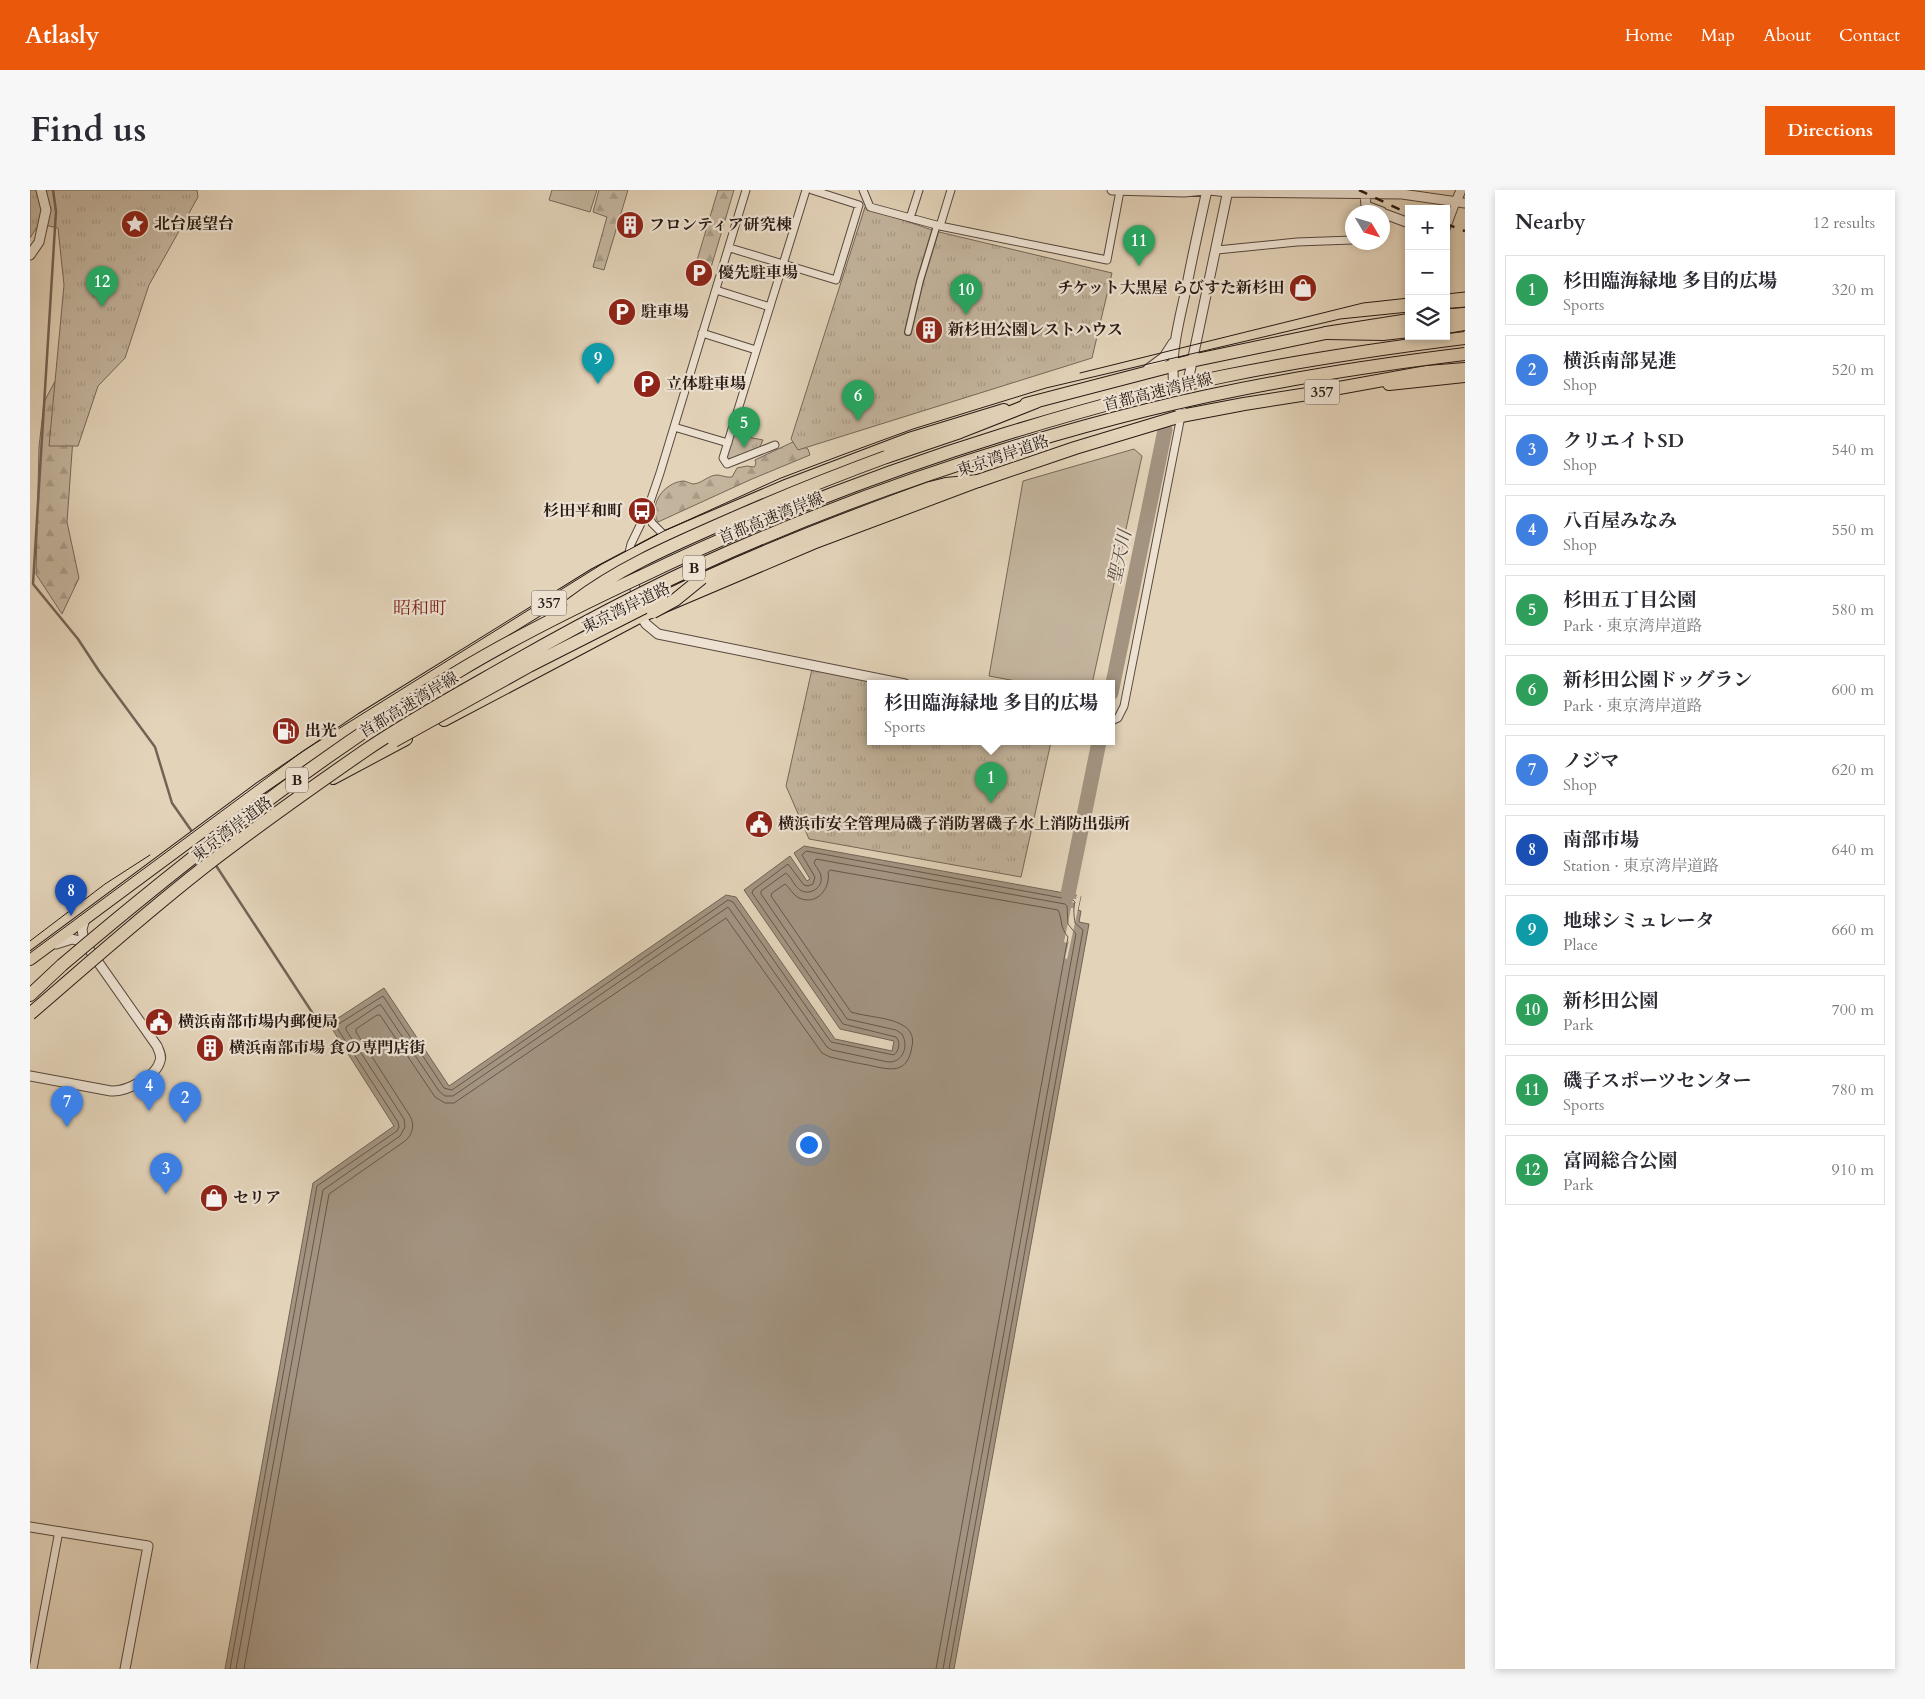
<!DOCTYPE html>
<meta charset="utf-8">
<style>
body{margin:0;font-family:Cardo,"Noto Serif JP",serif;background:#f7f7f7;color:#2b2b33}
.controls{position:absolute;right:15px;top:15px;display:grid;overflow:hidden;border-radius:0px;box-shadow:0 2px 8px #0003}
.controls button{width:45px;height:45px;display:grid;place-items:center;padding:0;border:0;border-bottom:1px solid #e1e1e2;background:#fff;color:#2b2b33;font:25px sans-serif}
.compass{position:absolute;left:1315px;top:15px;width:45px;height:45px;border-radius:50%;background:#fff;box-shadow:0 2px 8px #0003;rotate:128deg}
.you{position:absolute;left:778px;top:954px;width:18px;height:18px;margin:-12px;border:4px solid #fff;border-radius:50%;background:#1a73e8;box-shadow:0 0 0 8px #1a73e833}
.badge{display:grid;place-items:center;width:32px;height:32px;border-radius:50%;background:#ea580c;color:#fff;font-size:16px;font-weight:700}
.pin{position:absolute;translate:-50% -41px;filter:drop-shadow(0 1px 2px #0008)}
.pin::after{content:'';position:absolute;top:26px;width:18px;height:15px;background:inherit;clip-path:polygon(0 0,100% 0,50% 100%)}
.popup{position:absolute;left:837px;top:490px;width:248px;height:65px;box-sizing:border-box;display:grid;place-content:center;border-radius:0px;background:#fff;filter:drop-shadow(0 1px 4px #0005);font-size:16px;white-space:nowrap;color:#7c7c81}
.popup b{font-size:19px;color:#2b2b33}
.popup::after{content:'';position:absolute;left:50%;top:100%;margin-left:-10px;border:10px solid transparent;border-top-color:#fff}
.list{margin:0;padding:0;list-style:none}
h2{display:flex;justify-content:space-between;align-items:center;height:65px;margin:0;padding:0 20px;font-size:21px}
h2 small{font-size:16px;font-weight:400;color:#7c7c81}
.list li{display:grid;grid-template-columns:32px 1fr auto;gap:15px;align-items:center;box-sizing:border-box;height:70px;margin:0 10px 10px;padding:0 10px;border:1px solid #e1e1e2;border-radius:0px}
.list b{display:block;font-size:19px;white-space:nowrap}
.list p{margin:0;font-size:16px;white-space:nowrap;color:#7c7c81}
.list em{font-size:16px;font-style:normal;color:#7c7c81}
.icon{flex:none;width:28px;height:28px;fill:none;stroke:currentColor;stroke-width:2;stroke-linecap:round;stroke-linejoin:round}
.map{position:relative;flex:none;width:1435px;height:1479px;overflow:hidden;border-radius:0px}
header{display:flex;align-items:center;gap:30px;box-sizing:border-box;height:70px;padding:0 25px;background:#ea580c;color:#fff}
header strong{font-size:24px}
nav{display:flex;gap:28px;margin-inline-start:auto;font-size:18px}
.intro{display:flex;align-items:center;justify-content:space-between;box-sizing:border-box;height:120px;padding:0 30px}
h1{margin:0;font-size:35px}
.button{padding:12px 22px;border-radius:0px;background:#ea580c;color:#fff;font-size:18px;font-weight:700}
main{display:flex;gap:30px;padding:0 30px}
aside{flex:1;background:#fff;border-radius:0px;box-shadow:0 2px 8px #0003}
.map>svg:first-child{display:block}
</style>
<header>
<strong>Atlasly</strong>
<nav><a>Home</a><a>Map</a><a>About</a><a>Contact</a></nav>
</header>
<div class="intro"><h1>Find us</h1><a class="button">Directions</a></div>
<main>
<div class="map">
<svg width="1435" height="1479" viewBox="0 0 1435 1479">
<defs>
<pattern id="forest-firs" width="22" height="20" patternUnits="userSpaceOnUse" patternTransform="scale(1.25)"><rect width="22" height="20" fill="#c3b49d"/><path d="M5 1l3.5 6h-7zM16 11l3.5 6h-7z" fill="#a89a86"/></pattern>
<pattern id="park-tufts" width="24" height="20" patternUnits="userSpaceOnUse" patternTransform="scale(1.25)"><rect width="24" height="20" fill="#c3b49d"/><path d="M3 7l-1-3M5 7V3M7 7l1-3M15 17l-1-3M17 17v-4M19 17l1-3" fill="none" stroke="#a89a86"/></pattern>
</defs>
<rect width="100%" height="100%" fill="#e3d3b9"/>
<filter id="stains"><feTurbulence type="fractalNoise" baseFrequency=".004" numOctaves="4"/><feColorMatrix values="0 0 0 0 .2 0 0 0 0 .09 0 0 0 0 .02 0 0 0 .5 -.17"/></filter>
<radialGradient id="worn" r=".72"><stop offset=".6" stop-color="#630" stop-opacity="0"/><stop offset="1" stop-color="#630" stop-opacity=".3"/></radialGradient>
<path fill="#c3b49d" stroke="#766758" d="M522 0H567L560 22 519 10Z
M1104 259 1112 266 1062 494H1002L959 486 993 291Z"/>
<path fill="url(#forest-firs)" stroke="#766758" d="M569 0H598L574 80 563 77 577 27 563 22Z
M688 0H704L680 81 665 77Z
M31 180 46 206 37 332 49 388 32 424 6 384 9 257 14 212Z
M765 251 778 259 780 265 722 289 628 332C618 314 634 293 653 291 656 291 661 294 664 294 672 293 679 285 687 285 692 285 696 288 702 287L707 278 717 276 724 277 726 274 725 270Z"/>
<path fill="url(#park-tufts)" stroke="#766758" d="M0 0H167L168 7 119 95 95 168 68 196 48 256H19L34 95 28 38 9 34 0 48Z
M835 17 905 41 1082 83 1062 168 768 260 761 249Z
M702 244 733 250 729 259 701 272 695 265Z
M782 479 861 494H841V552H1021L991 687 779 649 756 596Z"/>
<path fill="#a39481" stroke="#726355" d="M774 656 1051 706 1048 720 1051 721 1049 732 1059 734 924 1479H195L283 993 364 936 299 834 354 798 419 896 696 705 706 707 805 849 862 861 864 851 810 839 714 700 760 666 777 691 780 689 764 663Z"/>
<path fill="#e3d3b9" d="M1047 704 1051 705 1037 769 1035 768 1039 751 1037 753 1034 752 1041 718H1044L1045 713 1042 712 1043 709H1046Z"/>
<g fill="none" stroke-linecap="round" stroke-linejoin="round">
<path stroke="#66574a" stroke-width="1" d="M200 1479 287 996 367 941 369 937 368 932 307 838V835L353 806 414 898 422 900 698 710 703 712 801 852 864 865C869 861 871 852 866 847L813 834 722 703 723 700 758 674 774 695 778 696 783 694 785 687 772 665 776 661 1043 710 1045 712C1043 719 1044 726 1045 733L1053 740 919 1479
M206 1479 293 1000 370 946 375 937 374 929 316 840V837L349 815H351L409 901 415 906H423L698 717 797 857 802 860 858 872C873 873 879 856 872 844L866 840 817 829 731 704V701L756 683C762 688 765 698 772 701 781 705 793 697 791 687 791 682 786 677 784 673L786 669 1035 714 1037 716 1038 734 1046 744 913 1479
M214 1479 299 1004 375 951C383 944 385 935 380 926L326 842V839L347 825H350L405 907 415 913H424L696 728 792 863 800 867C813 870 826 873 838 875 860 880 878 885 882 856 884 848 881 840 874 836 861 827 836 827 821 822L741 706 742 703 755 694C760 698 763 705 769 708 787 716 801 698 798 682L800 680 1028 720C1033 730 1029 736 1038 747L906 1479"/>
<path stroke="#726355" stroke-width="2.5" d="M23 0 26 21 3 394 48 449 69 481 125 557 142 613 163 643
M185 674 291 836"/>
<path stroke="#a39481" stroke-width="15" d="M1081 503 1135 240
M1038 704 1069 552"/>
<defs>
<path id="pedestrian" d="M878 142 890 91 907 35"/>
<path id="minor" d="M833 0 840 17 910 36
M921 0 910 36 1077 70 1090 1
M880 28 889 0
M1416 39 1426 12
M700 58 806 90 829 15 782 0
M1187 60 1267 52 1322 50
M686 100 740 117
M672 143 726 160
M644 237 698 253
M745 255 697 274 693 268 776 0
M617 321 622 333 636 347
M598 367 601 354 617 321 630 283 716 0
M1081 531 1088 528 1094 516 1151 226
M3 1479 29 1341"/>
<path id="tertiary" d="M1082 0 1154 2 1175 0
M1179 0 1198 2 1372 4 1435 13
M1335 3 1336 16 1352 22
M1426 12 1431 0
M1352 23 1379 33
M0 65 9 52 16 20 11 0
M1118 179 1134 167 1143 153
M1153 215 1198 0
M1148 217C1136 174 1148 137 1157 95 1163 63 1170 32 1177 0
M599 372 611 426 616 434 628 444 875 494
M26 754 42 749 54 752
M0 886 81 901C96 902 126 887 130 871 132 866 129 861 127 856L54 752 52 739 55 729
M0 1337 118 1356 95 1479"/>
<path id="trunk" d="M1416 125 1435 124
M1359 194 1435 186
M996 214 1161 171 1296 143 1379 130
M414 530 611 426 783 353 948 291 1045 258 1151 226 1214 214 1297 201
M303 588 376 549
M0 769 229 599 332 529 564 385 636 347 758 295 879 249 974 220"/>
<path id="motorway" d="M1416 137 1435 134
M1296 143 1353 144 1379 141
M1287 202 1397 182 1435 179
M856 267 930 242 1006 212
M631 409C718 366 809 331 900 298L916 294 948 291
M0 805 32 775"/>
</defs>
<use href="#pedestrian" stroke="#57483d" stroke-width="8"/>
<use href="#minor" stroke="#57483d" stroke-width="9"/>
<use href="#tertiary" stroke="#57483d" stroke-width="11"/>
<use href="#trunk" stroke="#281a14" stroke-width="14"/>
<use href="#motorway" stroke="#281a14" stroke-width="14"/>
<use href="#pedestrian" stroke="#ede2d2" stroke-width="5.5"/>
<use href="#minor" stroke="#ede2d2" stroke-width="7"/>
<use href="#tertiary" stroke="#ede2d2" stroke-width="9"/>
<use href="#trunk" stroke="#e3d3b9" stroke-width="12"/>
<use href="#motorway" stroke="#e3d3b9" stroke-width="12"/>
<path stroke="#281a14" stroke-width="1" d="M1416 104 1435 102
M1416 119 1435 117
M1050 183 1333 113 1379 108
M0 751 75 694 120 665
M0 763 273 561 572 374 634 341 751 288 812 265 883 239 1016 198 1310 129 1379 122"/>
<path stroke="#281a14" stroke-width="2.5" stroke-dasharray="9 9" stroke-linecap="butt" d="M1329 0 1379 24
M1416 34 1435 41"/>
<defs>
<path id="motorway-bridge" d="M543 413C586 380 636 358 686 336 742 311 799 288 856 267
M623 422 645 410 672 388
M364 551 499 476 631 409
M32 775C157 669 288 566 429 481 487 446 548 416 610 387 728 330 849 283 975 244 1047 222 1120 201 1195 186 1274 170 1355 158 1435 148
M0 824C57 775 113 725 173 678 226 637 281 598 336 560 383 528 433 501 482 473 561 428 643 385 727 350 852 297 985 253 1117 220 1222 194 1328 177 1435 164"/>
</defs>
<use href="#motorway-bridge" stroke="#281a14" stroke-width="14" stroke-linecap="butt"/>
<use href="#motorway-bridge" stroke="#e3d3b9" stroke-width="12"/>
</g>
<defs>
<symbol id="sight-disc" viewBox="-11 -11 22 22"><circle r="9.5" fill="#8f2418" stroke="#ede2d2"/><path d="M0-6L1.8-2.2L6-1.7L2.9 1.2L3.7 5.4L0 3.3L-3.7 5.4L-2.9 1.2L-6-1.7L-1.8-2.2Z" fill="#fff"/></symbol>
<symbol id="building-disc" viewBox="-11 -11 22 22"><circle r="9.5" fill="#8f2418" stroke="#ede2d2"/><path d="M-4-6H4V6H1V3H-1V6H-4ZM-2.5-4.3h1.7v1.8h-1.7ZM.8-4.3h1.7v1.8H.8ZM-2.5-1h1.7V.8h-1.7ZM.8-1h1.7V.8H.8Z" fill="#fff"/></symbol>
<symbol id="parking-disc" viewBox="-11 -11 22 22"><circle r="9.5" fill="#8f2418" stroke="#ede2d2"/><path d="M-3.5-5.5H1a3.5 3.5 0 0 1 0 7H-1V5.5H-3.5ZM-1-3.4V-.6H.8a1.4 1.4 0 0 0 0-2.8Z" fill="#fff"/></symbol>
<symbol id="shop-disc" viewBox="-11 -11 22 22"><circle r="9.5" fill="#8f2418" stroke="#ede2d2"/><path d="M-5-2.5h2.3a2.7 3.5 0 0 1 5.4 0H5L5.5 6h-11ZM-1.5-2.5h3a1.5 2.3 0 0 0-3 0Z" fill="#fff"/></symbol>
<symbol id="bus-disc" viewBox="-11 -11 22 22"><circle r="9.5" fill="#8f2418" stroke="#ede2d2"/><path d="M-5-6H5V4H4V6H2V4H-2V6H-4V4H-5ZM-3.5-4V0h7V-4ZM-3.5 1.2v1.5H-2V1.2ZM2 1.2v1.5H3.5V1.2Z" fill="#fff"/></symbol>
<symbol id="fuel-disc" viewBox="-11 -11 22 22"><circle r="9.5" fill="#8f2418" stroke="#ede2d2"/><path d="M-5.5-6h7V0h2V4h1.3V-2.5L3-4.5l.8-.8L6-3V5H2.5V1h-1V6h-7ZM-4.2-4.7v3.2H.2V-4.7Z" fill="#fff"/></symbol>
<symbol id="civic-disc" viewBox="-11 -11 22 22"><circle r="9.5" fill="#8f2418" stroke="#ede2d2"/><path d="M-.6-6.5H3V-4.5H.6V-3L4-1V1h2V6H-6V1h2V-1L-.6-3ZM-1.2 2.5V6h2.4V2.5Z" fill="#fff"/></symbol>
</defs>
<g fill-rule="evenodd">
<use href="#sight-disc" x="89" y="18" width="32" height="32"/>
<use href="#building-disc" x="584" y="19" width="32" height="32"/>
<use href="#parking-disc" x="653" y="67" width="32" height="32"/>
<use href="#shop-disc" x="1257" y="82" width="32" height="32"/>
<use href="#parking-disc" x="576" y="106" width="32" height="32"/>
<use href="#building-disc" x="883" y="124" width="32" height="32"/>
<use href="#parking-disc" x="601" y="178" width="32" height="32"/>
<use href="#bus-disc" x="596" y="305" width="32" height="32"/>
<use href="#fuel-disc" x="240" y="525" width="32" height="32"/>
<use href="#civic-disc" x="713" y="618" width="32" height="32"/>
<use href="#civic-disc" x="113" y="816" width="32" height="32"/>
<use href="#building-disc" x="164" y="842" width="32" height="32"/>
<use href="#shop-disc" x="168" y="992" width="32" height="32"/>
</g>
<g text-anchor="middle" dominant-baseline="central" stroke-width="4.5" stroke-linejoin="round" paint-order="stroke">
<g fill="#ede2d2" stroke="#63564d" stroke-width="1">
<rect x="1274.5" y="189.5" width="35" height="25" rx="4"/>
<rect x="653" y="365.5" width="22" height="25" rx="4"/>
<rect x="501.5" y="400.5" width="35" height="25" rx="4"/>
<rect x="256" y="577.5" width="22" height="25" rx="4"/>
</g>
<g font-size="15" font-weight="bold" fill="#281a14">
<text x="1292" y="202">357</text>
<text x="664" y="378">B</text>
<text x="519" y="413">357</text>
<text x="267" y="590">B</text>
</g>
<g font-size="16" font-weight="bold" fill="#281a14" stroke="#ede2d2" text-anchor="start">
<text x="124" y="34">北台展望台</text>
<text x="619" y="35">フロンティア研究棟</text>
<text x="688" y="83">優先駐車場</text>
<text x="1254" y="98" text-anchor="end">チケット大黒屋 らびすた新杉田</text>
<text x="611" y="122">駐車場</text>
<text x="918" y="140">新杉田公園レストハウス</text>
<text x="636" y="194">立体駐車場</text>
<text x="593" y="321" text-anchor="end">杉田平和町</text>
<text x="275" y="541">出光</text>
<text x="748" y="634">横浜市安全管理局磯子消防署磯子水上消防出張所</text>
<text x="148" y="832">横浜南部市場内郵便局</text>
<text x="199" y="858">横浜南部市場 食の専門店街</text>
<text x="203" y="1008">セリア</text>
</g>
<g font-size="16" fill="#281a14" stroke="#ede2d2">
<text transform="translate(1128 202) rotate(-14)">首都高速湾岸線</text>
<text transform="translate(973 266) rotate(-19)">東京湾岸道路</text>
<text transform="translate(741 328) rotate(-22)">首都高速湾岸線</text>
<text transform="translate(596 418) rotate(-26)">東京湾岸道路</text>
<text transform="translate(379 515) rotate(-31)">首都高速湾岸線</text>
<text transform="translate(202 639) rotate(-37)">東京湾岸道路</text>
</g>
<g font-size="18" font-style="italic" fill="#594b40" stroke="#ede2d2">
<text transform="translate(1090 367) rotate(-78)">聖天川</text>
</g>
<g font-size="18" fill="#7a1f14" stroke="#ede2d2">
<text x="390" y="418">昭和町</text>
</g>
</g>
<rect width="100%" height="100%" filter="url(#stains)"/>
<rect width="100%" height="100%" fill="url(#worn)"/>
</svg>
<div class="controls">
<button>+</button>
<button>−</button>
<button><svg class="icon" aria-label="layers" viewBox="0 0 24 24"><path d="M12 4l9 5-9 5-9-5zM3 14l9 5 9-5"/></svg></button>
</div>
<svg class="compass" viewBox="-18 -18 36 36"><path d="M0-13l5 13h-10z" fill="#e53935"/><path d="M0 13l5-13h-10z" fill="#7c7c81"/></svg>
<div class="you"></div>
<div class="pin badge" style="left:961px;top:613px;background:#2e9e5b">1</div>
<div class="popup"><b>杉田臨海緑地 多目的広場</b>Sports</div>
<div class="pin badge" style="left:155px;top:933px;background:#3f7fe0">2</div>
<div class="pin badge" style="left:136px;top:1004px;background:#3f7fe0">3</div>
<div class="pin badge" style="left:119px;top:921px;background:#3f7fe0">4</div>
<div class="pin badge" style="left:714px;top:258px;background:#2e9e5b">5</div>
<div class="pin badge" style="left:828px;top:231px;background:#2e9e5b">6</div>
<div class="pin badge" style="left:37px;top:937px;background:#3f7fe0">7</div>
<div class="pin badge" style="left:41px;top:726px;background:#1a4fb4">8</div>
<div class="pin badge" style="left:568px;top:194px;background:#0f9aa8">9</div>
<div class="pin badge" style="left:936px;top:125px;background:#2e9e5b">10</div>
<div class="pin badge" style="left:1109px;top:76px;background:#2e9e5b">11</div>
<div class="pin badge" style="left:72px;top:117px;background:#2e9e5b">12</div>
</div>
<aside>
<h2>Nearby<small>12 results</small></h2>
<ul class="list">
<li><span class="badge" style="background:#2e9e5b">1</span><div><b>杉田臨海緑地 多目的広場</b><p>Sports</p></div><em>320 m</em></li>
<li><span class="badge" style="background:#3f7fe0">2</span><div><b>横浜南部晃進</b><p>Shop</p></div><em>520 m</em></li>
<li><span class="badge" style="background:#3f7fe0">3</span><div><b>クリエイトSD</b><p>Shop</p></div><em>540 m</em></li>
<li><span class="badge" style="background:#3f7fe0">4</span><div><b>八百屋みなみ</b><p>Shop</p></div><em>550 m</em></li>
<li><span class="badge" style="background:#2e9e5b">5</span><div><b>杉田五丁目公園</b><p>Park · 東京湾岸道路</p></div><em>580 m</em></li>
<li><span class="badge" style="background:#2e9e5b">6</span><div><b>新杉田公園ドッグラン</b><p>Park · 東京湾岸道路</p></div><em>600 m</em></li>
<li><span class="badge" style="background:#3f7fe0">7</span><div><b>ノジマ</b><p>Shop</p></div><em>620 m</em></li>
<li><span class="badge" style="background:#1a4fb4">8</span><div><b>南部市場</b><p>Station · 東京湾岸道路</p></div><em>640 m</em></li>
<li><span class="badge" style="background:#0f9aa8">9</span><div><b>地球シミュレータ</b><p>Place</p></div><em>660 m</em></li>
<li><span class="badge" style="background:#2e9e5b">10</span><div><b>新杉田公園</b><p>Park</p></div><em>700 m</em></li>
<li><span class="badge" style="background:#2e9e5b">11</span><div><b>磯子スポーツセンター</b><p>Sports</p></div><em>780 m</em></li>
<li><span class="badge" style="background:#2e9e5b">12</span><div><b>富岡総合公園</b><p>Park</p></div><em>910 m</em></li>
</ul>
</aside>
</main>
